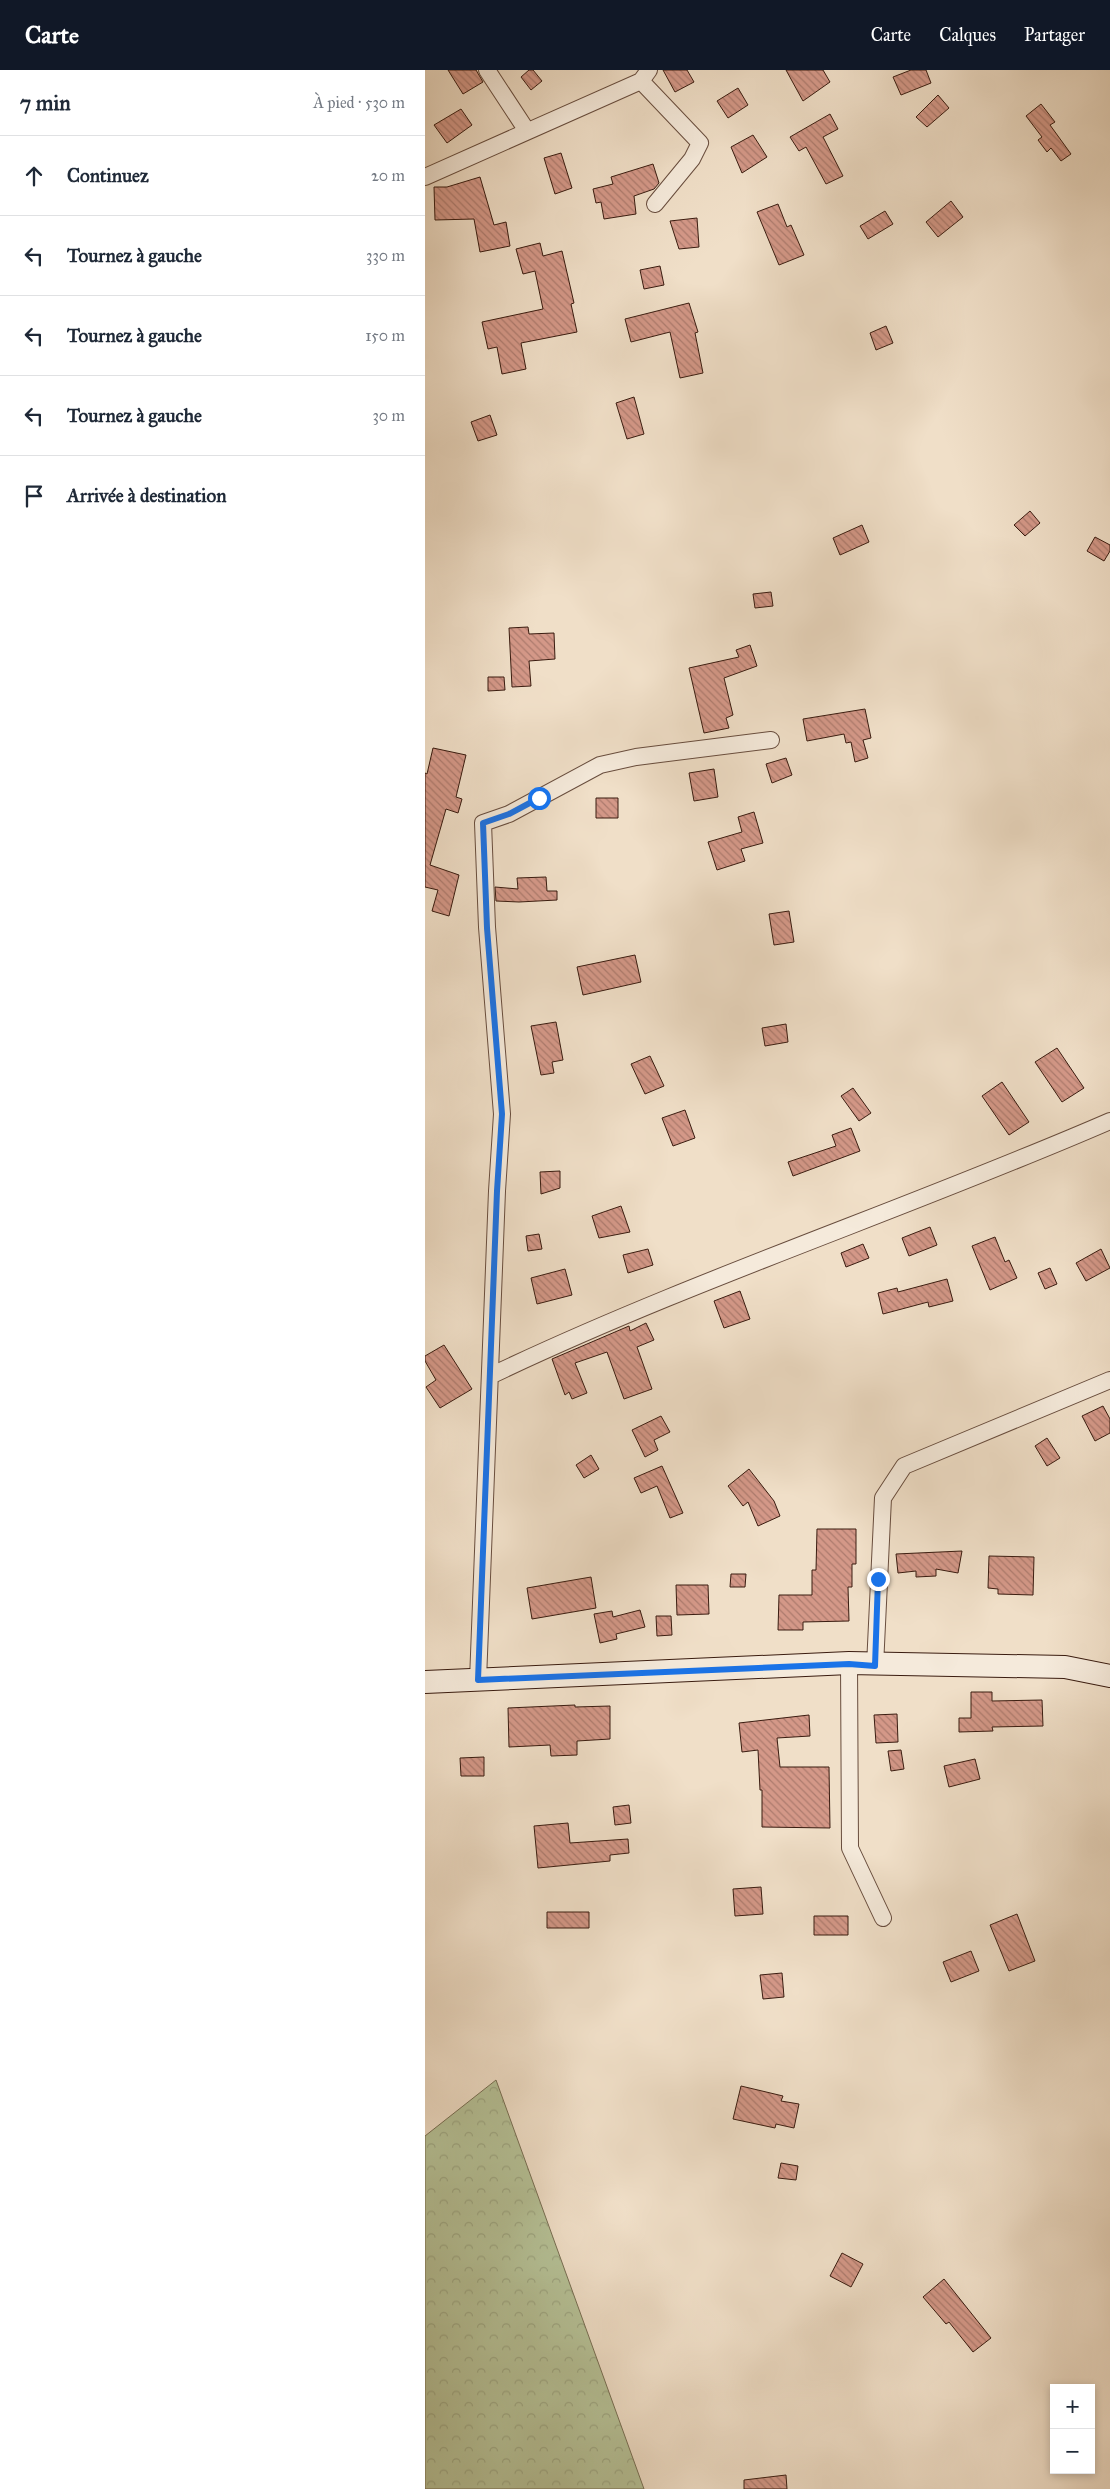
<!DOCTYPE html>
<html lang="fr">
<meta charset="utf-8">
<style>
body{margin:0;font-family:"IM FELL Great Primer",serif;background:#f6f6f7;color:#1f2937}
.controls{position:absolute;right:15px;bottom:15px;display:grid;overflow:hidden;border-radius:0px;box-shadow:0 2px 8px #0003}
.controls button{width:45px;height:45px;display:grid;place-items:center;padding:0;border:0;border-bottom:1px solid #e0e1e3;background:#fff;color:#1f2937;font:25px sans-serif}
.stop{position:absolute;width:15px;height:15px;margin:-11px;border:4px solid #1a73e8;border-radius:50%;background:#fff}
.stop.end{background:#1a73e8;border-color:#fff;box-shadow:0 1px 5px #0008}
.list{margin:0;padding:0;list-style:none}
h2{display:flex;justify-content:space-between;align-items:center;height:65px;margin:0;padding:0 20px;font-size:21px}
h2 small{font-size:16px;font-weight:400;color:#747a83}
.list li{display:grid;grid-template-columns:32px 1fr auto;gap:15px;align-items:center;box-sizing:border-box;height:80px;padding:0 20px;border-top:1px solid #e0e1e3}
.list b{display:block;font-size:19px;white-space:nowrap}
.list em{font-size:16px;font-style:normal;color:#747a83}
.icon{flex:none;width:28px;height:28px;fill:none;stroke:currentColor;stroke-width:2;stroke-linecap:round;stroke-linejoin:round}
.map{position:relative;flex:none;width:685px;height:2419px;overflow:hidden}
header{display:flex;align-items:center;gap:30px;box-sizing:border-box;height:70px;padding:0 25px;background:#111827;color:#fff}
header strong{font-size:24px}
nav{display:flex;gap:28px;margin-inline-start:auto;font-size:18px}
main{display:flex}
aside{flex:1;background:#fff}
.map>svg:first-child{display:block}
</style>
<header>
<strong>Carte</strong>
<nav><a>Carte</a><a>Calques</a><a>Partager</a></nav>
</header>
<main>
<aside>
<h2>7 min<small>À pied · 530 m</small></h2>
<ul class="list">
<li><svg class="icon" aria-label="ahead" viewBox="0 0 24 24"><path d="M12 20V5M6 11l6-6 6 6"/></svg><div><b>Continuez</b></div><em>20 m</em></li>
<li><svg class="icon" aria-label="left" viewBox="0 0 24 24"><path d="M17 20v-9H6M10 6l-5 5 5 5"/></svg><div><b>Tournez à gauche</b></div><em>330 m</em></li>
<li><svg class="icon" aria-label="left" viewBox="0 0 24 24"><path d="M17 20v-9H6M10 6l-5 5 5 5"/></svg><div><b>Tournez à gauche</b></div><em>150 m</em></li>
<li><svg class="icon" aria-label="left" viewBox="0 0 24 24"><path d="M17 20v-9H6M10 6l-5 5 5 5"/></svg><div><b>Tournez à gauche</b></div><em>30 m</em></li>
<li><svg class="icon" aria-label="arrive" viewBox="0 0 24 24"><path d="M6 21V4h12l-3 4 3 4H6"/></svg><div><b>Arrivée à destination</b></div></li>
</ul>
</aside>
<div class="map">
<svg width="685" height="2419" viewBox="0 0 685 2419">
<defs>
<pattern id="forest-crowns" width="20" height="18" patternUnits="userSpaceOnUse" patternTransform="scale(1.25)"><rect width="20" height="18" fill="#b6c298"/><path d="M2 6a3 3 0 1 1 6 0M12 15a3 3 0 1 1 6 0" fill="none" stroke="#9da682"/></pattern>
<pattern id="building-back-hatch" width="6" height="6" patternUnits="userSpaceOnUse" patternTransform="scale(1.25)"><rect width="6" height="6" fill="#d49888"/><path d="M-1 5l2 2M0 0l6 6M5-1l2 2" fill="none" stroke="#ad7b6e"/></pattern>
</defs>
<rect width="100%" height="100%" fill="#f0dfc8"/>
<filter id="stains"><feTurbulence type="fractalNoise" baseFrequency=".004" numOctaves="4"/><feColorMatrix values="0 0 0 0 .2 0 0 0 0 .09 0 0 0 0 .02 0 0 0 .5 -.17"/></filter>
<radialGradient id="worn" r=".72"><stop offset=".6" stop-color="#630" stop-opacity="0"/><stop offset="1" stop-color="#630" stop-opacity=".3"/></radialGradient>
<path fill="url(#forest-crowns)" stroke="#786f54" d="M71 2010 219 2419H0V2066Z"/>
<path fill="url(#building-back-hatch)" stroke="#3a1c10" d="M23 0H51L58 12 38 24Z
M104 0H108L117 11 106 20 96 7Z
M238 0H262L269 12 250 22Z
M361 0H398L405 12 378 31Z
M486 0H501L506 13 476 25 468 7Z
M313 18 323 35 303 48 292 31Z
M513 25 524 38 502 57 491 47Z
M616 34 630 52 625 55 646 84 636 91 626 78 622 82 613 70 617 67 601 46Z
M36 39 47 55 22 73 9 55Z
M405 44 413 59 398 67 418 106 401 114 381 77 374 81 365 67Z
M328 65 342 87 317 103 306 77Z
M136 83 147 118 130 124 119 88Z
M228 94 234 113 229 119 209 126 211 144 179 149 176 132 171 133 168 119 188 114 186 107Z
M55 107 69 155 81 152 85 176 55 182 49 149 10 150 9 117H22Z
M526 131 538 147 513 167 501 152Z
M353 134 362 157 366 155 379 185 354 195 332 142Z
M460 141 468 154 443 169 435 156Z
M272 148 274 177 254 179 245 151Z
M115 173 118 186 137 181 149 233 146 234 152 262 96 273 101 299 77 304 72 277 63 279 57 252 118 239 110 201 98 204 91 179Z
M235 196 239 215 219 219 215 200Z
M264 233 273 262 270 263 278 303 255 308 245 262 206 272 200 249Z
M461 256 468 273 451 280 445 263Z
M209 327 219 364 202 369 191 333Z
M65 345 72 365 53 371 46 352Z
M605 441 615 453 600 466 589 455Z
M437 455 444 472 415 485 408 468Z
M670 467 685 475V481L679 491 662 481Z
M346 522 348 536 330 538 328 524Z
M103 557 104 564 129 563 130 589 104 591 106 616 87 617 84 558Z
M325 575 332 596 299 608 308 645 301 648 304 658 279 663 264 598 314 587 311 580Z
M63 607H79L80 620 63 621Z
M440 639 446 668 438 670 443 688 430 692 426 672 421 673 419 664 382 671 378 649Z
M8 678 41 685 31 727 37 729 33 743 21 739 5 795 34 805 24 846 7 841 13 820 0 817V703L2 704Z
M361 688 367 705 347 713 341 694Z
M289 699 293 727 269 731 264 703Z
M171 728H193V748H171Z
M329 742 338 773 316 779 320 791 292 800 283 772 317 762 313 747Z
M121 807 122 821H132V830L94 832 71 831 70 817 93 819 92 808Z
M364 841 369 872 349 875 344 844Z
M210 885 216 912 158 925 152 897Z
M131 952 138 990 127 992 129 1003 116 1005 106 956Z
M361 954 363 972 340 976 337 958Z
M632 978 659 1018 637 1032 610 992Z
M225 986 239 1016 220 1024 206 994Z
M577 1012 604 1052 584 1065 557 1026Z
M428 1018 446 1043 434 1051 416 1026Z
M260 1040 270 1068 248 1076 237 1048Z
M426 1058 435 1081 368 1106 363 1092 411 1076 407 1065Z
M135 1101V1118L116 1124 115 1102Z
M196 1136 205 1162 174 1168 167 1146Z
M505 1157 512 1175 484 1186 477 1168Z
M114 1164 117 1179 103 1181 101 1166Z
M570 1167 580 1192 584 1190 592 1208 565 1220 547 1176Z
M438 1174 444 1188 421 1197 416 1183Z
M223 1179 228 1195 203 1203 198 1185Z
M676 1179 685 1198 661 1211 651 1193Z
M625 1198 632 1214 620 1219 613 1203Z
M140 1199 147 1225 112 1234 106 1208Z
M522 1209 528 1231 504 1237 503 1232 458 1244 453 1223 472 1218 473 1222Z
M315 1221 325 1249 299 1258 289 1231Z
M221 1253 229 1270 212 1277 227 1319 199 1329 182 1282 150 1293 162 1323 147 1329 144 1322 140 1325 127 1289 204 1256 205 1261Z
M19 1275 47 1319 15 1338 1 1317 11 1310 0 1291V1286Z
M678 1336 685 1349V1363L670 1371 657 1346Z
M236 1346 245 1362 229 1370 233 1380 220 1387 207 1360Z
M622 1368 635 1388 622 1396 610 1376Z
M166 1385 174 1399 159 1408 151 1395Z
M237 1396 258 1443 245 1448 232 1416 216 1423 209 1408Z
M324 1399 349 1431 355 1446 333 1456 323 1432 318 1436 303 1416Z
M392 1459H431V1494H427V1517H423L424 1551 378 1552V1560H353L354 1525H387V1500H391Z
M537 1481 533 1503 511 1499V1506L491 1507V1501L473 1503 471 1484Z
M564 1486 609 1487 608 1525 573 1524V1519L563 1518Z
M306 1504H321L320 1517H305Z
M166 1507 171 1538 107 1549 102 1518Z
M251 1515H283L284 1544 252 1545Z
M215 1540 220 1557 191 1564 192 1569 175 1573 169 1544 187 1541 188 1547Z
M231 1546H246L247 1565 232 1566Z
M546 1622H567V1631L617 1630 618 1656 567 1657 568 1661 534 1662V1648H546Z
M150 1635V1637L185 1636V1669L152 1671V1685L126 1686 125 1675 84 1677 83 1638Z
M472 1644 473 1672 451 1673 449 1645Z
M384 1645 385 1666 352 1668 355 1697H404L405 1758 337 1757V1720H335L333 1680 317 1682 314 1653Z
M476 1680 479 1699 466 1701 463 1681Z
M59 1687V1706H36L35 1688Z
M550 1689 555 1709 524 1717 519 1696Z
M204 1735 206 1753 190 1755 188 1737Z
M143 1753 145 1773 203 1769 204 1783 185 1785V1791L113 1798 109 1756Z
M336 1817 338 1844 310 1846 308 1819Z
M122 1842H164V1858H122Z
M592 1844 610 1891 584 1901 565 1855Z
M389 1846H423V1865H389Z
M546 1881 554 1901 526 1912 518 1892Z
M357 1903 359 1927 338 1929 335 1905Z
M316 2016 358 2026 356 2031 374 2034 369 2058 351 2054 350 2058 308 2049Z
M356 2093 373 2096 371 2110 353 2108Z
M417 2183 438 2194 426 2217 405 2206Z
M519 2209 566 2268 548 2282 524 2252 521 2254 498 2227Z
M361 2405 362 2419H319V2410Z"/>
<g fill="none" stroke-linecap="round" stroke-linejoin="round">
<defs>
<path id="street" d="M62 0 102 61
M216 11 275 73 267 89 230 134
M0 107 216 11 224 0
M65 1306C266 1210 480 1140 685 1051
M424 1593 425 1778 458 1848
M450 1596 458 1428 479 1396 685 1310
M53 1610 72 1121 77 1044 62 857 58 753 84 744 175 695 211 687 346 670"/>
<path id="secondary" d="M0 1612 424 1593 640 1597 685 1606"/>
</defs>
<use href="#street" stroke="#684d3e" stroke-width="18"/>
<use href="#secondary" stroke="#3a1c10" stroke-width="24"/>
<use href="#street" stroke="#f5eadb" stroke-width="16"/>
<use href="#secondary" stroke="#f5eadb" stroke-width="22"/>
</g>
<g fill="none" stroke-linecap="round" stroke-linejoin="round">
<path stroke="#1a73e8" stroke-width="6" d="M114 728 84 744 58 753 62 858 77 1044 72 1121 53 1610 424 1594 450 1596 453 1509"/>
</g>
<rect width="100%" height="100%" filter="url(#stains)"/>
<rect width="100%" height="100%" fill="url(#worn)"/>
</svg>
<div class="controls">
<button>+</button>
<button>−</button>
</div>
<div class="stop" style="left:114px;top:728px"></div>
<div class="stop end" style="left:453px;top:1509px"></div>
</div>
</main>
